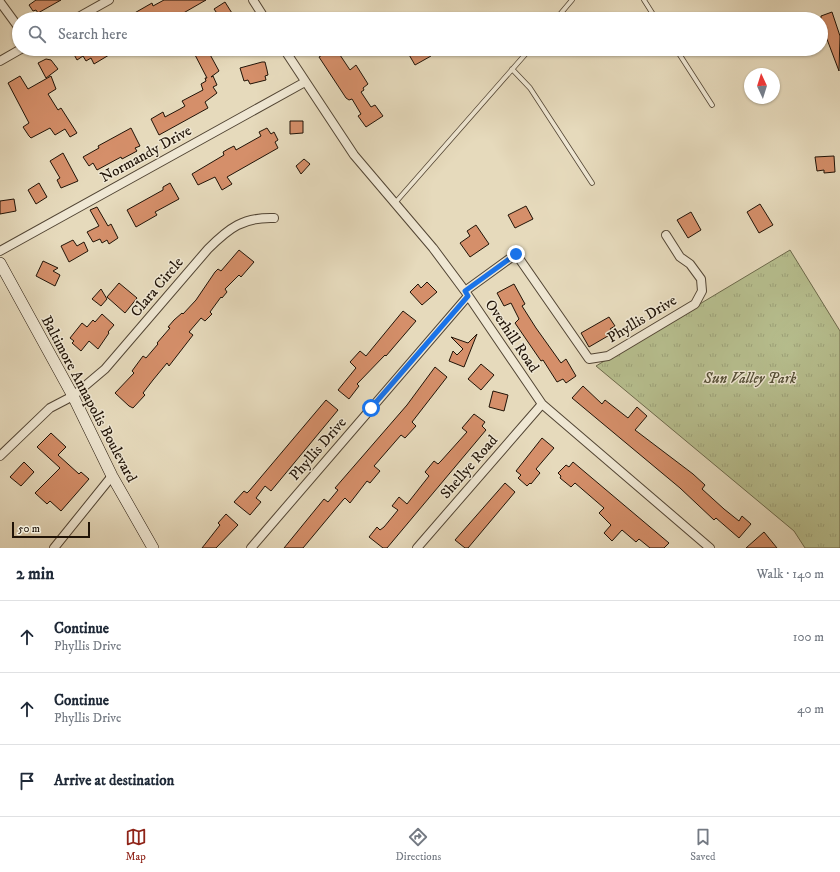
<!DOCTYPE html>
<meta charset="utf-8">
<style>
body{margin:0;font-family:"IM FELL DW Pica",serif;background:#f2f2f3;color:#1f2937}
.compass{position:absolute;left:744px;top:68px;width:36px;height:36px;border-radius:50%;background:#fff;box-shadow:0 1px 3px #0004;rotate:356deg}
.scale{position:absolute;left:12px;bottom:10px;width:78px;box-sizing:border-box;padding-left:4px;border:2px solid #201307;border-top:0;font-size:11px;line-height:14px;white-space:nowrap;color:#201307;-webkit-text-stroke:3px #efe7d3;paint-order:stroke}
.stop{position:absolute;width:12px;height:12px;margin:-9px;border:3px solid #1a73e8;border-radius:50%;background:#fff}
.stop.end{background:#1a73e8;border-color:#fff;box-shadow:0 1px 4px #0008}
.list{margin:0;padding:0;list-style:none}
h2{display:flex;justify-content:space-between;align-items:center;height:52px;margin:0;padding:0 16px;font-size:17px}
h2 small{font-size:13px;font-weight:400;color:#747a83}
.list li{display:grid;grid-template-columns:26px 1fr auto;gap:12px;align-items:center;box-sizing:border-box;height:72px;padding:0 16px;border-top:1px solid #e0e1e3}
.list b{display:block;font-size:15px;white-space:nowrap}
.list p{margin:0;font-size:13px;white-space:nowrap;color:#747a83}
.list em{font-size:13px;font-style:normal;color:#747a83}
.icon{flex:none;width:22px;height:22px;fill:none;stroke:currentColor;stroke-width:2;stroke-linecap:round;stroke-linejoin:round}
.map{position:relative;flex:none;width:840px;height:548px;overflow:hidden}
.search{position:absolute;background:#fff;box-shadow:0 1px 3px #0004;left:12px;right:12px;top:12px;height:44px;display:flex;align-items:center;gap:10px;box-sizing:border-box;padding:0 14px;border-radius:22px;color:#747a83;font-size:15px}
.sheet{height:268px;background:#fff}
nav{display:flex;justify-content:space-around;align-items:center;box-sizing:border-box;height:56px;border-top:1px solid #e0e1e3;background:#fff;font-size:11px;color:#747a83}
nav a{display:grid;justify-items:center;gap:2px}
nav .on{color:#8f2418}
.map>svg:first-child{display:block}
</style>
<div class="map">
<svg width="840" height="548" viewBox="0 0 840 548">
<defs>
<pattern id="park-tufts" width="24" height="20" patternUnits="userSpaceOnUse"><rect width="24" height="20" fill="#b7bf8f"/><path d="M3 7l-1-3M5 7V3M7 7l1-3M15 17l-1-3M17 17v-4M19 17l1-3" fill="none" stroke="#9da37a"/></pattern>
</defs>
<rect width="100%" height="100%" fill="#e6dabc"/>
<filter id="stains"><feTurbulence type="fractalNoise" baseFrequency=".005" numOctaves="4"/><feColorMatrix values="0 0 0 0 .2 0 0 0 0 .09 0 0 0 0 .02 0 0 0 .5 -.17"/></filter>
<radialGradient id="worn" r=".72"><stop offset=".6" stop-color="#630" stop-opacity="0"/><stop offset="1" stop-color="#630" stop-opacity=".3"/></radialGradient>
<path fill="url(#park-tufts)" stroke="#6c694b" d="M790 250 840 331V548H805L794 531 596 366Z"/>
<path fill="#d58f6a" stroke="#201307" d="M36 0H61L38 13 36 10 33 11 29 5Z
M164 0H206L173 19H124L152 3 153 6Z
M225 2 230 10 236 19H221L214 9Z
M832 12 840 36 839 71 825 34H823L821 29V16Z
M71 49H119L94 64 91 58 86 61 83 56 77 60Z
M202 49H207L219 71 211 77 213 76 217 85 213 87 217 93 205 102 208 108 159 135 151 119 163 112 165 117 180 109 185 106 182 101 203 90 201 84 206 81 205 78H207L194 53Z
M321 49H336L350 70 356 65 368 84 363 88 364 90 361 92 371 107 375 105 383 116 366 127 358 116 361 114 352 99 349 100 346 98 319 57 324 54Z
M414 49H427L431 56 415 65 408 53Z
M46 59 51 60 58 69 46 78 38 63Z
M262 62H265L267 70 268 75 265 76 266 80 250 84 248 80 244 81 240 68Z
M20 76 28 89 51 76 56 89 48 94 58 110 61 108 77 133 70 137 65 129 55 135 50 128 31 138 29 136 23 127 29 123 8 83Z
M290 121H303V133L290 134Z
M131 128 140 146 135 148 137 151 122 159 121 157 97 170 93 163 89 166 83 157 99 148 98 146Z
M267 128 271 134 274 132 278 140 275 142 278 148 227 177 232 184 222 190 215 177 198 185 192 174 224 155 223 152 228 149 234 146 236 150 261 136 259 132Z
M63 153 78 181 61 188 57 180 60 178 50 161Z
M834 156 835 172 824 173V170L817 171 815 157Z
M304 159 310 164 301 174 296 166Z
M39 183 47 197 36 204 28 190Z
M170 183 179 199 155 212 157 215 136 227 127 210 163 190V187Z
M14 199 16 211 0 214V201Z
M760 204 773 225 759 233 747 212Z
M526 206 533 219 515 228 508 215Z
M97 207 108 226 111 224 118 238 109 244 107 240 102 243 100 239 93 242 87 232 99 226 90 210Z
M691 212 701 230 688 238 677 220Z
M476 225 489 244 470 257 460 243 470 236 467 231Z
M73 240 77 246 84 242 88 251 69 262 61 246Z
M239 250 254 262 241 277 239 275 225 289 227 292 222 298 221 297 210 312 212 314 205 321 201 318 189 332 193 335 169 366 167 363 153 380 143 393 145 395 133 408 129 406 115 393 134 373 132 371 143 356 146 358 158 344 157 343 170 328 168 327 174 320 182 313 183 314 196 300 215 272 218 269 221 271Z
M43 261 58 268 53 271 60 275 55 286 36 276Z
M427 282 437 292 422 305 410 292 418 284 421 288Z
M119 283 137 298 125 313 107 297Z
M514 284 525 304 522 306 536 328 561 363 566 359 576 376 566 383 563 379 557 382 543 360 541 361 515 323 519 319 511 303 504 306 497 293Z
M101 289 107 299 101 306 92 299Z
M403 311 416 321 386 356 385 355 357 384 359 386 349 399 338 390 356 368 350 362 360 351 366 356Z
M102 314 114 325 108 332 109 333 98 349 89 341 81 351 72 343 74 341 70 338 82 323 87 327 93 320 95 322Z
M609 317 615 326 610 329 613 333 589 347 581 333Z
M477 334 464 367 449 361 453 351 457 355 463 349 451 337 468 343Z
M481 364 494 375 481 390 468 379Z
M435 367 447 377 412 422 416 426 405 438 401 435 374 466 380 471 370 483 367 481 350 503 345 498 343 500 303 548H284L324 499 328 502 338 490 335 488 407 405Z
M583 386 602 404 605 400 628 418 637 407 647 416 635 430 693 474 705 485 702 489 724 509 739 521 742 516 751 524 739 538 716 518 714 520 680 488 572 398Z
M493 391 508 395 504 411 489 407Z
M326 400 338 410 271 491 265 486 256 498 261 502 250 515 234 502 244 491 247 493 250 490Z
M474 414 485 422 482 426 486 430 387 548H383L369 537 377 527 380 530 384 527 398 510 392 506 399 497 407 504 429 476 425 472 434 461 438 464 441 461 467 432 462 428Z
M51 433 66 447 58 455 79 474 81 472 89 479 61 511 50 501 47 504 35 493 60 468 37 447Z
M542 438 554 448 536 469 540 473 531 484 530 483 527 486 518 478 521 475 516 471Z
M24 462 34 472 21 486 10 477Z
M573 462 669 543 664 548H650L639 539 636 542 622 530 612 541 604 533 611 525 599 513 604 508 575 483 571 487 560 478 561 476 558 473 566 465 569 467Z
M505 483 515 492 468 548H465L455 540Z
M226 514 238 525 216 548H202L220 525 218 523Z
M764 532 777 548H746Z"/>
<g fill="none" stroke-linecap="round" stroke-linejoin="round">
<defs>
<path id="service" d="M644 0 656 19
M556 19 572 0
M676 49 712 105
M512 69 530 88 592 183
M395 203 530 49"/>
<path id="minor" d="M253 0 265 19
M0 2 19 28
M75 19 109 0
M284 49 354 155 433 248 465 291 542 404 710 548
M0 61 21 49
M0 251 305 82
M465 291 516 254 589 359 608 356 695 304 702 291 701 279 690 264 680 257 666 235
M0 456 50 408 73 396 105 369 208 249C229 228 243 217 274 218
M54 548 112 476
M251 548 468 296
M417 548 542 404"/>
<path id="secondary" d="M0 263 73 396 112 476 153 548"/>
</defs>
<use href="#service" stroke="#524534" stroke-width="5.5"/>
<use href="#minor" stroke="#524534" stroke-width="10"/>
<use href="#secondary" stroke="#201307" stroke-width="12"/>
<use href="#service" stroke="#efe7d3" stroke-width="4"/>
<use href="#minor" stroke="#efe7d3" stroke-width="8"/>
<use href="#secondary" stroke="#efe7d3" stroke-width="11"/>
</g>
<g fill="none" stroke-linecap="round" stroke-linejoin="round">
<path stroke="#1a73e8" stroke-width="5" d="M371 408 468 296 465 291 516 254"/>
</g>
<g text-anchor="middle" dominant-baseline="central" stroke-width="3" stroke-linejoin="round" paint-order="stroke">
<g font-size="15" fill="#201307" stroke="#efe7d3">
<text transform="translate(146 154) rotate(-29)">Normandy Drive</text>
<text transform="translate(157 287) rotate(-50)">Clara Circle</text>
<text transform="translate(642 319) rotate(-31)">Phyllis Drive</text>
<text transform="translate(512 336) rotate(56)">Overhill Road</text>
<text transform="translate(89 399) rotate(62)">Baltimore Annapolis Boulevard</text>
<text transform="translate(318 449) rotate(-49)">Phyllis Drive</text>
<text transform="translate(469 467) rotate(-49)">Shellye Road</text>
</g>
<g font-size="15" font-style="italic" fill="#554f37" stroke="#efe7d3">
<text x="750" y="378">Sun Valley Park</text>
</g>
</g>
<rect width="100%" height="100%" filter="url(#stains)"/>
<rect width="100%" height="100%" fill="url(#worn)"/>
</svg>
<svg class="compass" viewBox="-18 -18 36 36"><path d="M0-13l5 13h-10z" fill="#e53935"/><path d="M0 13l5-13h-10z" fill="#747a83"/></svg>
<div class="scale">50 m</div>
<div class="stop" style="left:371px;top:408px"></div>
<div class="stop end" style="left:516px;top:254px"></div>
<div class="search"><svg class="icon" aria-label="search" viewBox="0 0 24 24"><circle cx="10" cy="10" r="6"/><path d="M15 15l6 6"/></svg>Search here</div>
</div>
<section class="sheet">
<h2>2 min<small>Walk · 140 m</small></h2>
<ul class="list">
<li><svg class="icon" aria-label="ahead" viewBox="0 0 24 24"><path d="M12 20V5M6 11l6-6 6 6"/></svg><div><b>Continue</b><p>Phyllis Drive</p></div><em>100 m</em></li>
<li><svg class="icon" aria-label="ahead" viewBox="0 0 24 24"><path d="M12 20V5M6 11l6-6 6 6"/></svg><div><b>Continue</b><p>Phyllis Drive</p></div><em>40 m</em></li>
<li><svg class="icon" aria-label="arrive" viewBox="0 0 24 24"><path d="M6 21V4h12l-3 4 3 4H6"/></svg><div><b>Arrive at destination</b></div></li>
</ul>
</section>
<nav>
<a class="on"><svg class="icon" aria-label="map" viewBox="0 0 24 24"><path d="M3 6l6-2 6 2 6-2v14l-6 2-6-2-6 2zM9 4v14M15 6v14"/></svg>Map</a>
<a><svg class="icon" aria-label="directions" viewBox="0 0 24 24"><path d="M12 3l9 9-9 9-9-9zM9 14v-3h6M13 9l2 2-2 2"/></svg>Directions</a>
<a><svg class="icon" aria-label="saved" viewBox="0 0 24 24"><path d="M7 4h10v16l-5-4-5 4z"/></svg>Saved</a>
</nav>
